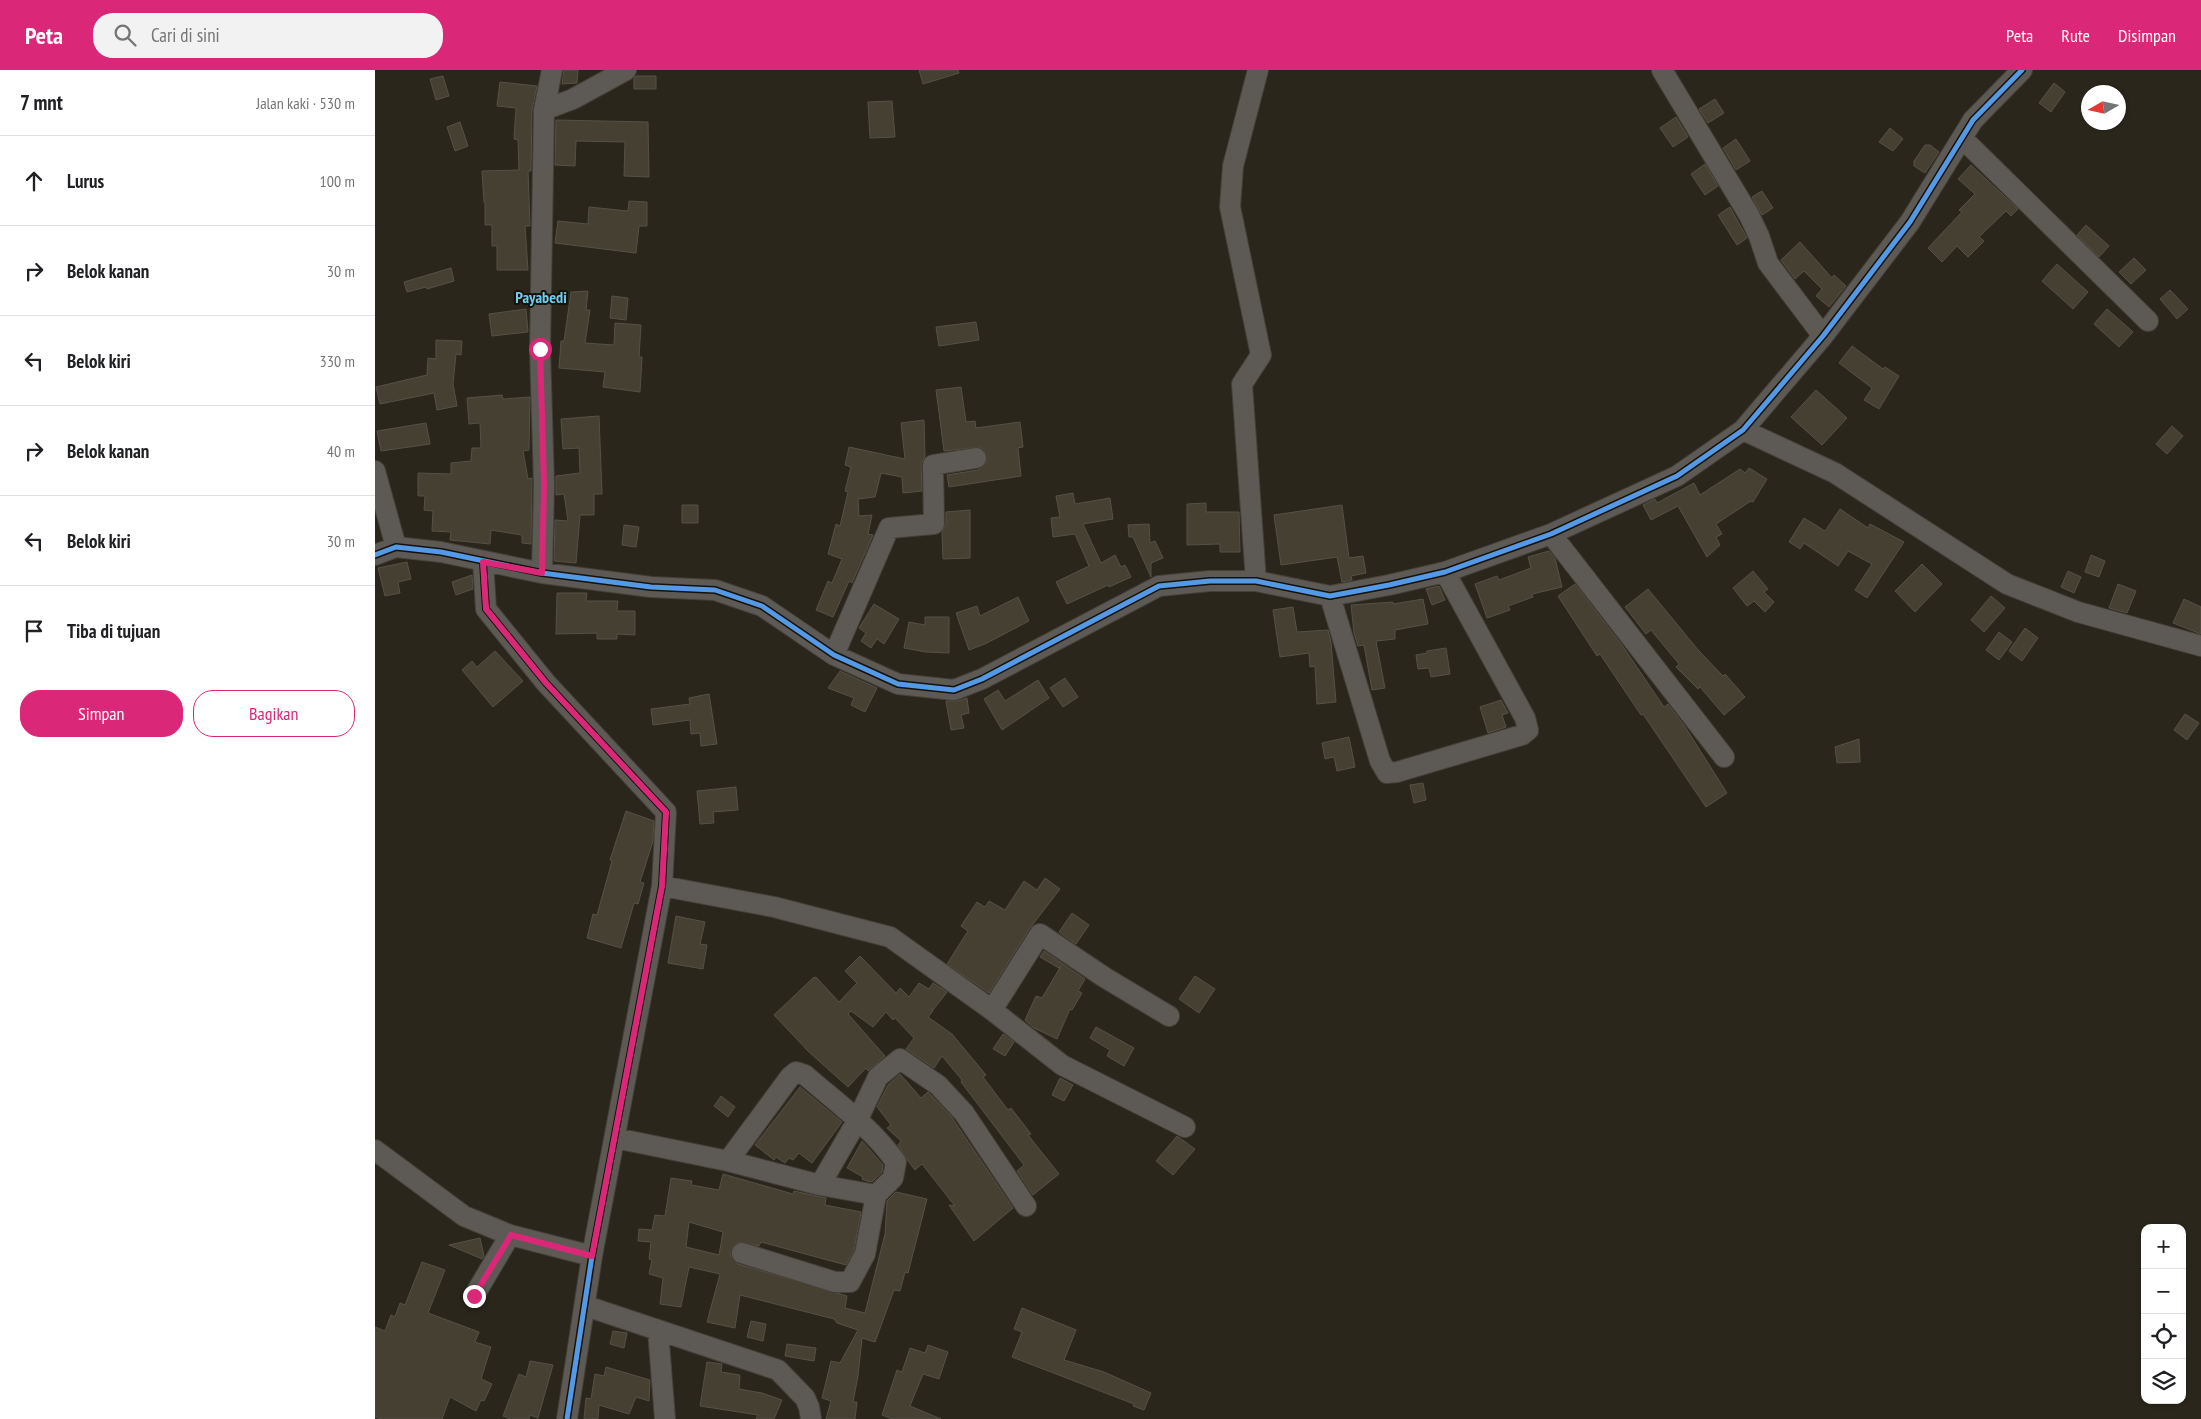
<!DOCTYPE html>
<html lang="id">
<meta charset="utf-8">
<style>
body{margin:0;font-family:"PT Sans Narrow",sans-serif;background:#f2f2f2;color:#202124}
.controls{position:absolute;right:15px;bottom:15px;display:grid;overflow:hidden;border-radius:10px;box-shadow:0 1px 4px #0004}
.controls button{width:45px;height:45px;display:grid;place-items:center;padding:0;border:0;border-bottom:1px solid #e0e0e0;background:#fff;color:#202124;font:25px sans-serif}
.compass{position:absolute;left:1706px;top:15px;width:45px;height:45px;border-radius:50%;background:#fff;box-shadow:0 1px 4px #0004;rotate:261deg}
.stop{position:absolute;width:15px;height:15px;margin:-11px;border:4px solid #db2777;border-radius:50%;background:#fff}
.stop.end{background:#db2777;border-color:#fff;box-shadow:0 1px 5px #0008}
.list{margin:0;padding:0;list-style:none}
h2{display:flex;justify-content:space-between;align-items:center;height:65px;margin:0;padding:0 20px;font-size:21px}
h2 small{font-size:16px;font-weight:400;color:#757577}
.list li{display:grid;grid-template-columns:32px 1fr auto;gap:15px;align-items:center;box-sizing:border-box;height:90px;padding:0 20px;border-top:1px solid #e0e0e0}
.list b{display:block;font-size:19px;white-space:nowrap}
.list em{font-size:16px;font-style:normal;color:#757577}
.actions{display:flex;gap:10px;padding:15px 20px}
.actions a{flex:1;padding:11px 0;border:1px solid #db2777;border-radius:20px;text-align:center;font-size:18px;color:#db2777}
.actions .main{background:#db2777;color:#fff}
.icon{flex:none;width:28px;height:28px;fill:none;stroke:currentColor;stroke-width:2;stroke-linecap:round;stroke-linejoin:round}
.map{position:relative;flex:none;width:1826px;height:1349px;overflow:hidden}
header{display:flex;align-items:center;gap:30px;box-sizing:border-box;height:70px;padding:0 25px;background:#db2777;color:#fff}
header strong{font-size:24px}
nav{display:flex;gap:28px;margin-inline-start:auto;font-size:18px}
.search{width:350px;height:45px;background:#f2f2f2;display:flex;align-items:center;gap:12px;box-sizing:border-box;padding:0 18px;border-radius:20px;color:#757577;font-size:19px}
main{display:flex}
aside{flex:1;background:#fff}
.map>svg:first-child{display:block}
</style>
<header>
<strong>Peta</strong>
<div class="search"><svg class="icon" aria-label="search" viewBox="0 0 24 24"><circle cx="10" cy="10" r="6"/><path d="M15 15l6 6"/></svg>Cari di sini</div>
<nav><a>Peta</a><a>Rute</a><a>Disimpan</a></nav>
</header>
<main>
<aside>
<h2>7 mnt<small>Jalan kaki · 530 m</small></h2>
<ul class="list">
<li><svg class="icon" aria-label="ahead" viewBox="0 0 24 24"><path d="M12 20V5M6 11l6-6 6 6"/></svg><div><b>Lurus</b></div><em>100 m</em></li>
<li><svg class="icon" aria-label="right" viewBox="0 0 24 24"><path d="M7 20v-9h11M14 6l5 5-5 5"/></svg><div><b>Belok kanan</b></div><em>30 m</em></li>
<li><svg class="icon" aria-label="left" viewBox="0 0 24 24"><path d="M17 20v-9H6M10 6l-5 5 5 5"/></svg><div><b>Belok kiri</b></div><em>330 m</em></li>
<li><svg class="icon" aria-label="right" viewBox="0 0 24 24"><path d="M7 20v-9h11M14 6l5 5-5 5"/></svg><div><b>Belok kanan</b></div><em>40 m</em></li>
<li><svg class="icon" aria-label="left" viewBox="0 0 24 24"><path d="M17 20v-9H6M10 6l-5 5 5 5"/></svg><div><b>Belok kiri</b></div><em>30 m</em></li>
<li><svg class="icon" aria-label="arrive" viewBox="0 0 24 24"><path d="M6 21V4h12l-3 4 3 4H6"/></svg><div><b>Tiba di tujuan</b></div></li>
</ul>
<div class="actions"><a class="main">Simpan</a><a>Bagikan</a></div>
</aside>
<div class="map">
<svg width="1826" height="1349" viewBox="0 0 1826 1349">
<rect width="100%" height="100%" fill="#2b261b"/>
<path fill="#464032" stroke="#545146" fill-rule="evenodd" d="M189 0H203L202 13 187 14Z
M544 0H583L584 3 548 14Z
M68 6 74 26 61 30 55 9Z
M261 6H281V19H259V8Z
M125 12 162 16 157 40 156 101H153L155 156H150L153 200H122V176H117V155H110V132H109L107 101 144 100 143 70 139 69 141 38 122 36Z
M1679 13 1690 22 1676 42 1664 33Z
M1340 29 1349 43 1333 53 1324 39Z
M517 31 520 67 495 68 493 32Z
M1301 47 1313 67 1298 77 1285 58Z
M181 50 273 52 274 107 249 106 250 72 201 71 200 96 180 95Z
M85 52 93 76 80 81 72 57Z
M1515 58 1528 69 1518 81 1504 72Z
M1361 69 1375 91 1361 100 1348 78Z
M1550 75H1555L1564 82 1550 103 1539 96V91Z
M1330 94 1343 116 1330 125 1316 104Z
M1596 95 1643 139 1636 146 1631 141 1604 167 1609 171 1593 187 1582 176 1567 192 1553 178 1587 142 1584 140 1600 124 1583 109Z
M1387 121 1398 138 1387 145 1377 127Z
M254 131 272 132V156H264L261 183 180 173 183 151 213 154 214 137 253 141Z
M1355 137 1372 168 1362 175 1343 145Z
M1711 155 1734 176 1724 187 1702 165Z
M1425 172 1457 208 1459 205 1471 216 1454 237 1441 226 1447 219 1429 201 1420 209 1406 190Z
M1759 188 1771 200 1756 214 1744 202Z
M1682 194 1713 222 1698 239 1667 211Z
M76 198 79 211 52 219 51 217 32 222 29 212Z
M1795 220 1813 239 1802 249 1785 229Z
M213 221 211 240H215L210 273 239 275 240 253 266 255 264 287H267L265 322 228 317 230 302 184 298 186 271H189L196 222Z
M237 226 253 228 251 250 235 248Z
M151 239 153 262 117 266 114 244Z
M1732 239 1758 262 1744 277 1719 254Z
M601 252 604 270 564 276 561 257Z
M61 270 87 271 86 285 81 284 78 314 82 336 62 340 59 323 5 334 1 317 52 305 53 288 61 289Z
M1477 276 1508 299 1510 297 1524 306 1504 339 1489 330 1497 318 1464 293Z
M586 317 591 352 600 351 601 358 645 352 648 377 643 378 646 406 574 417 572 405 603 400 612 392 610 381 605 377 569 381 561 320Z
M1441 320 1472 348 1447 375 1416 347Z
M127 325 128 329 155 327 154 380 148 381 153 409 157 408 156 474 147 473V465L116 460 115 474 75 470 76 462 57 461 58 441 49 440 50 426H43V403L76 404V393L96 391 97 378H106L105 353 94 354 92 328Z
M224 346 227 424H219V445H205L201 493 179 491 180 450 193 451 189 424 181 425V406L205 403 204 378 188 379 186 349Z
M549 350 550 386 546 395 547 421 528 423 527 407 506 403 500 427 483 429 484 446 497 445 493 464 498 465 477 513 474 511 458 547 441 540 453 511 457 513 467 489 453 484 461 454 465 456 473 422 470 421 476 397 470 395 474 377 530 389 526 353Z
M51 353 55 374 6 381 2 361Z
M1797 356 1808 366 1792 384 1781 374Z
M1374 398 1392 409 1378 432 1376 431 1341 454 1347 464 1341 467 1345 475 1332 487 1303 436 1276 450 1268 435 1280 429 1282 433 1319 413 1325 425 1365 399 1370 403Z
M698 423 700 434 735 428 738 449 708 454 726 493 740 485 746 497 750 495 756 507 734 517 733 515 692 534 681 512 714 496 700 464 678 467 676 448 685 447 681 426Z
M831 433V442H864L865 482H845V474L812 475V434Z
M307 435H323V453H307Z
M967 435 974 488 988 486 991 503 976 506 977 510 967 512 962 487 906 495 899 445Z
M1465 439 1493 458 1495 454 1529 472 1492 528 1480 520 1497 494 1473 481 1463 496 1429 473 1425 479 1414 472 1429 448 1450 461Z
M595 440V488L568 489 567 463 571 454V442Z
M774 454 775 473 780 471 788 488 776 493V507L758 467H754L753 455Z
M249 455 264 457 261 477 247 475Z
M1174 481 1180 488 1187 517 1157 524 1158 527 1133 536 1135 540 1112 548 1100 514 1122 506 1124 510 1156 498 1153 487Z
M1716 485 1730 491 1724 507 1710 502Z
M32 492 36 509 23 512 25 523 10 526 3 498Z
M1547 494 1567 514 1540 542 1520 521Z
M1378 501 1393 519 1389 522 1399 532 1390 542 1379 531 1372 536 1358 518Z
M1693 501 1706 507 1699 523 1686 517Z
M97 505 98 519 81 525 77 512Z
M1200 514 1247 575 1289 637 1293 634 1309 655 1352 723 1331 737 1268 644 1266 645 1225 584 1222 586 1183 526Z
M1743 514 1761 521 1752 543 1734 538Z
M1064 516 1070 530 1057 535 1051 519Z
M1273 519 1324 581 1348 606 1350 604 1370 627 1349 645 1325 617 1323 619 1301 597 1304 594 1276 560 1271 564 1250 537Z
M182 523H212L211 531H243L242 541H260V565L242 564V569H222V563L181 564Z
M1616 526 1630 538 1609 562 1596 550Z
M643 527 654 551 610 574 594 580 581 543 602 536 605 546Z
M1048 529 1053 554 1020 560V569L1001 571 1010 618 997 620 989 575 983 576 979 563 976 535 1018 532V534Z
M1809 529 1826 537V564L1798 553Z
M499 534 524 549 509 574 502 569 496 578 486 571 491 563 484 558Z
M918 537 922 562 953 560 956 572 961 632 942 634 940 596 935 597 934 583 905 587 898 540Z
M550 547H574V583L551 582 529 578 534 552 550 555Z
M1650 558 1663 568 1647 591 1634 581Z
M1624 562 1637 572 1624 590 1611 580Z
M1071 578 1075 604 1056 607 1054 598 1043 599 1041 585 1052 583V581Z
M120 581 148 611 118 637 87 600 97 591 102 597Z
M465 601 502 618 490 642 476 635 479 628 453 618Z
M690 608 703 627 688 637 675 618Z
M663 610 674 628 627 660 609 629 623 620 630 631Z
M334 624 342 674 326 676 325 663 316 664 315 650 278 655 276 639 315 634 314 628Z
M592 628 594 643 586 645 589 658 576 660 571 631H583Z
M1126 630 1133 643 1127 645 1131 657 1113 663 1105 637Z
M1810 644 1824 653 1812 670 1799 660Z
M974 667 980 697 962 701 959 687 950 689 947 673Z
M1484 669 1485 692 1462 693 1460 677Z
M1048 713 1051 730 1039 733 1035 715Z
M361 717 363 740 338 742 339 753 325 754 322 721Z
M251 741 279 751 278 771 265 812 269 813 263 834 259 833 246 878 212 868 218 844 222 845 237 791 235 790Z
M670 808 685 819 655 858 614 923 572 894 593 861 586 856 602 832 610 837 614 831 630 840 649 811 662 820Z
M697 843 714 855 701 874 684 862Z
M301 846 330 852 325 874 332 875 328 899 293 893Z
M669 881 710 909 703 921 707 923 697 940 695 939 682 969 659 958 650 950 661 926 667 928 686 896 684 898 665 887Z
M485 886 521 923 525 918 534 927 544 913 554 919 558 913 572 922 558 940 556 939 558 941 553 947 577 964 611 1005 608 1007 633 1040 636 1038 656 1064 653 1065 684 1104 658 1125 642 1101 649 1095 586 1012 587 1010 567 986 559 998 531 979 539 968 520 948 518 950 511 942 498 957 476 941 473 944 510 986 493 1001 491 998 473 1017 434 982 399 945 438 908 441 907 464 932 482 913 470 901Z
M820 906 840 919 824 943 804 929Z
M721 957 759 978 749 996 732 986 735 980 715 968Z
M628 964 639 972 630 986 618 979Z
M525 1004 546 1028 553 1022 576 1046 638 1138 599 1171 574 1135 580 1136 547 1094 540 1100 533 1091 523 1075 526 1071 512 1058 516 1055 502 1037 513 1015Z
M685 1008 698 1015 689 1031 677 1025Z
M425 1017 467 1052 437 1093 424 1083 418 1090 414 1088 410 1093 401 1087 399 1090 380 1075Z
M346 1026 360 1037 353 1047 339 1036Z
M802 1066 820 1079 798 1105 781 1091Z
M487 1071 508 1095 507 1102 497 1112 492 1111 487 1109 488 1107 472 1098Z
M348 1104 418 1124 419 1121 451 1128 450 1135 486 1142 479 1180 471 1195 386 1172 384 1176 364 1172 359 1175 355 1185 363 1194 472 1226 470 1238 490 1243 510 1164 512 1131 521 1122 552 1129 533 1203 530 1202 525 1221 519 1220 500 1272 487 1268 483 1306 478 1332H482L480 1349H451L456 1331 447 1328 456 1291 465 1293 483 1260 462 1253 459 1249 365 1225 360 1258 332 1252 345 1204 314 1197 306 1237 285 1234 288 1208 274 1204 277 1190 274 1189 276 1172 263 1171 264 1159 277 1160 280 1145 290 1146 296 1108 317 1111 316 1115 344 1120ZM314 1152 348 1162 344 1185 311 1177Z
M105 1168 109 1186 107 1189 74 1175Z
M47 1192 70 1200 53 1243 104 1262 100 1272 116 1277 106 1309 117 1314 109 1331 106 1330 101 1341 75 1327 67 1349H6L0 1347V1257L10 1261 16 1245 20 1247 25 1233 30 1235Z
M647 1238 701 1260 689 1290 729 1302 776 1323 769 1340 758 1336 759 1334 637 1287 647 1262 639 1259Z
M376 1251 391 1254 388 1271 372 1267Z
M238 1261 252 1263 249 1278 235 1274Z
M412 1274 441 1278 439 1291 410 1286Z
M553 1275 573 1282 564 1309 548 1304 535 1336 566 1349H517L507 1345 522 1300 527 1302 535 1278 550 1283Z
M155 1291 178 1295 163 1348 155 1345 154 1349H136L128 1346 144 1304 151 1307Z
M332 1292 347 1294 346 1302 365 1305 364 1319 387 1323 407 1330 399 1349H381L383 1345 325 1336Z
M231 1297 275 1310 274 1331 261 1327 254 1344 224 1335 223 1349H209L211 1328 216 1329 220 1304 229 1306Z"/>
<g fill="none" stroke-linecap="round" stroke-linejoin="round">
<defs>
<path id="minor" d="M1287 0 1374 145 1384 166 1393 193 1448 266
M169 40 177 0
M1587 68 1773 251
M1368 360 1460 403 1632 514 1703 542 1826 576
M0 401 21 477
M1176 464 1349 687
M0 485 21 477 66 482 167 503 276 517 340 520 387 536 459 585 523 614 579 620 607 609 784 516 835 511H881L955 526 1014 515 1070 502 1176 464 1302 406 1368 360 1448 266 1535 152 1598 50 1647 0
M108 492 111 539 171 613 291 742 287 816 217 1186 192 1349
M167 503 169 415 165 279 169 40 198 29 251 0
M881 511 867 314 886 285 855 137 858 96 883 0
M955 526 1005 691 1012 703 1022 702 1147 665 1153 660 1150 648 1070 502
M459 585 514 458 559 454 558 395 601 388
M287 816 399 837 515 867 617 940 687 995 810 1057
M617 940 665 864 729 907 794 946
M240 1068 353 1091 445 1115 501 1125 518 1108 521 1092C497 1058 461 1032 430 1005L421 1002 415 1007 353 1091
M0 1080 89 1146 135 1165 217 1186
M445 1115 482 1051 503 1007 525 989 563 1015 589 1043 651 1136
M367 1183 460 1212H475L490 1184 501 1125
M99 1226 135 1165
M211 1236 403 1300 430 1328 434 1337 436 1349
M283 1260 290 1349"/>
</defs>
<use href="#minor" stroke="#454138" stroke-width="22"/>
<use href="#minor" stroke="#5d5a56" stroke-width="20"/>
<defs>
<path id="cycleway" d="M0 485 21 477 66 482 167 503 276 517 340 520 387 536 459 585 523 614 579 620 607 609 784 516 835 511H881L955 526 1014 515 1070 502 1176 464 1302 406 1368 360 1448 266 1535 152 1598 50 1647 0
M108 492 111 539 171 613 291 742 287 816 217 1186 192 1349"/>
</defs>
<use href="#cycleway" stroke="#161209" stroke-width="8"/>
<use href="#cycleway" stroke="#5399e6" stroke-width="5"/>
</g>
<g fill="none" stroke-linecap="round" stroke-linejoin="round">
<path stroke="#db2777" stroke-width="6" d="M99 1226 136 1165 217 1186 287 816 291 742 171 613 111 539 108 492 167 503 169 415 165 279"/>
</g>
<g text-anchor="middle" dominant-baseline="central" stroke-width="4" stroke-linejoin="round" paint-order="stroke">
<g font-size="16" font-weight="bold" fill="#70cdee" stroke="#161209">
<text x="166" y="227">Payabedi</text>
</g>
</g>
</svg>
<div class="controls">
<button>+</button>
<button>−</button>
<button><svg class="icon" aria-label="locate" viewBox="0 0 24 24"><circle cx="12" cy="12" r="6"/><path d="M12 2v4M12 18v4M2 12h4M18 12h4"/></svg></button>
<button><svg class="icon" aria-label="layers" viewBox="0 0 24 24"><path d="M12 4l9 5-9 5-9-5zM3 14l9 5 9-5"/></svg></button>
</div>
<svg class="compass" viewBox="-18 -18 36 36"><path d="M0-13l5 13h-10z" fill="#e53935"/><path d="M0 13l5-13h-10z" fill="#757577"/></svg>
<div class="stop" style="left:165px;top:279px"></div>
<div class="stop end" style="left:99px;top:1226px"></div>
</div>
</main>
